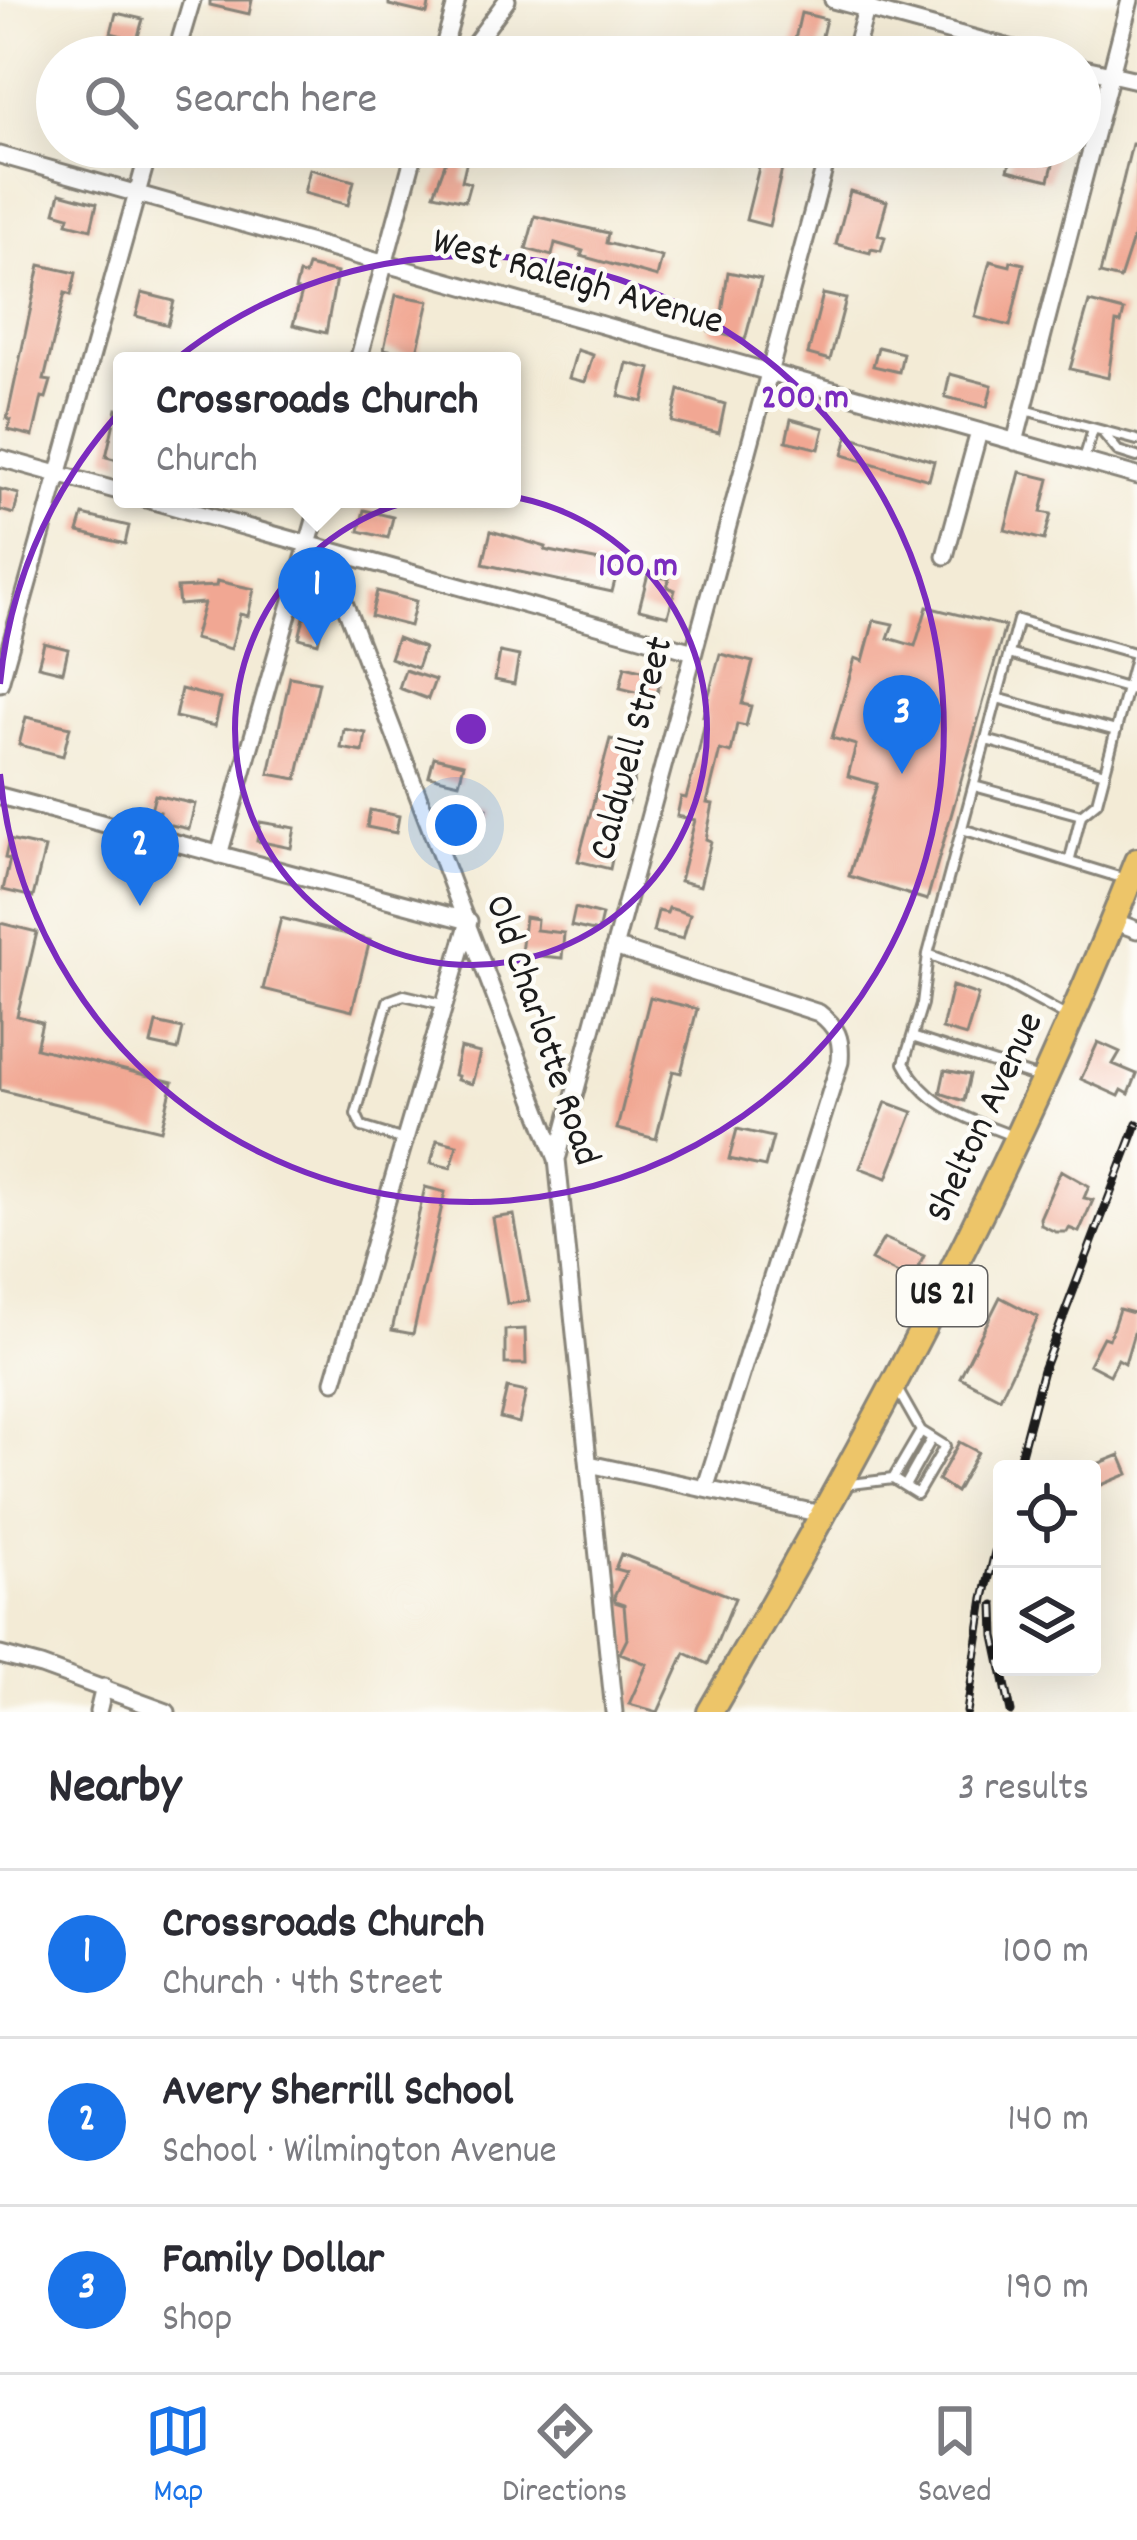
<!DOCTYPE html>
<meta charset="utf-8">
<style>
body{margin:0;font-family:Dekko,sans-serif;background:#f7f7f7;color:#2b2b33}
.controls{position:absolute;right:36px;bottom:36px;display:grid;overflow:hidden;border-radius:12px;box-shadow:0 12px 48px #0002}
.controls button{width:108px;height:108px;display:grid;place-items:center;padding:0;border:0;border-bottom:3px solid #e1e1e2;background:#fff;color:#2b2b33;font:60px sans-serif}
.you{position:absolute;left:456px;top:825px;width:42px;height:42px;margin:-30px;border:9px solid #fff;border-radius:50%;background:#1a73e8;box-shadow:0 0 0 18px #1a73e833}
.badge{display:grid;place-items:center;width:78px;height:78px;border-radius:50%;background:#1a73e8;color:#fff;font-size:39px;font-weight:700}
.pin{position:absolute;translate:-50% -99px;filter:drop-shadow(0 3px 6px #0008)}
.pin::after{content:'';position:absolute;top:63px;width:42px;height:36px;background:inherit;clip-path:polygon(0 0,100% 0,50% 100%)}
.popup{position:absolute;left:113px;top:352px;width:408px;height:156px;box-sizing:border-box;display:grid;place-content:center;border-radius:12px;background:#fff;filter:drop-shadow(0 3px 9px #0005);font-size:39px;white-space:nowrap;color:#7c7c81}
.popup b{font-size:45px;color:#2b2b33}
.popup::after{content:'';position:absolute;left:50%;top:100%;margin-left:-24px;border:24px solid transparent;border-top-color:#fff}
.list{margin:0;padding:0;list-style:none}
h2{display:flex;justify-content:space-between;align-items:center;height:156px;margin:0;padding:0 48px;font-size:51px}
h2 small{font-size:39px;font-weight:400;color:#7c7c81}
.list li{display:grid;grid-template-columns:78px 1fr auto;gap:36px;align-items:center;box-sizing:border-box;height:168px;padding:0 48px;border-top:3px solid #e1e1e2}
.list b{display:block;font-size:45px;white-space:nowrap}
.list p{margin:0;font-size:39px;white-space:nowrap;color:#7c7c81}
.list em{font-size:39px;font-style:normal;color:#7c7c81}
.icon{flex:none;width:66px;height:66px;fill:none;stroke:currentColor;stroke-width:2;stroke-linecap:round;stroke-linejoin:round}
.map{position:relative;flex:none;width:1137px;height:1712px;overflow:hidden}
.search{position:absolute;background:#fff;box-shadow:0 12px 48px #0002;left:36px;right:36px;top:36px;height:132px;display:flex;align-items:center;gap:30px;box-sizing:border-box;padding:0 42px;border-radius:66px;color:#7c7c81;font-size:45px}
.sheet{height:660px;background:#fff}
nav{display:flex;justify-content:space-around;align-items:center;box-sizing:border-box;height:168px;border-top:3px solid #e1e1e2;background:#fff;font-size:33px;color:#7c7c81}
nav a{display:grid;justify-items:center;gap:6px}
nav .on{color:#1a73e8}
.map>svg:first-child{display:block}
</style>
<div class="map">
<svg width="1137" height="1712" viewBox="0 0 1137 1712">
<rect width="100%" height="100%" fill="#fdfcf7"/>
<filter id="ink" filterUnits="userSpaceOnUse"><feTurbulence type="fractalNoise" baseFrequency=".00833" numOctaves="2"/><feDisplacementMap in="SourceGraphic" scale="24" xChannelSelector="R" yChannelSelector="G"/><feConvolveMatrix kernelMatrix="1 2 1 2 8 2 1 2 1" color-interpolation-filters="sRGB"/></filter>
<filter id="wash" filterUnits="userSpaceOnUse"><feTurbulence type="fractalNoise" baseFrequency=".004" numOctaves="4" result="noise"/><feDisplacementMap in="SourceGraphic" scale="48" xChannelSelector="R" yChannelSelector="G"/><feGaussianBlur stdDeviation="2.7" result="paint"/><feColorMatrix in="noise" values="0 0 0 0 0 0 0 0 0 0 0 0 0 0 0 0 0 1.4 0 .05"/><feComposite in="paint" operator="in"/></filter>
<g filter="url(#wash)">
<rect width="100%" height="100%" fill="#f3ebd6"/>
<g id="blocks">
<path fill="#f1a793" d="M210 0H252L249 14 210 5Z
M389 0H430L427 14 389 5Z
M116 13 143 19 137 40 111 33Z
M801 13 826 19 817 57H791Z
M205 41 249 53V57H201Z
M1132 144H1137V227L1120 279 1100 274Z
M451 147H470L462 181 470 183 465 201 434 194Z
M764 147H787L769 226 746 220Z
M1014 148 1055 157 1049 180 1008 170Z
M310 169 354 181 348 205 304 193Z
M850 191 887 201 878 235 885 237 881 251 871 249 870 253 836 244Z
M60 193 97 203 91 229 67 223 69 216 55 212Z
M535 216 608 233 606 243 662 257 657 277 581 256 583 251 555 243 552 256 526 249Z
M990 261 1010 266 1011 261 1024 264 1010 326 975 317Z
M40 265 76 273 71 295 65 293 44 380 51 381 46 398 42 397 33 436 8 430 11 420 7 419Z
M308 266 337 273 326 333 293 325 302 292 295 290 299 274 305 275Z
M728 272 761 279 745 340 709 331 712 317 721 320Z
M142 293 174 301 168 325 136 316Z
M823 294 846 299 830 360 808 354Z
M396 295 429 301 416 356 384 349Z
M1089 302 1124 311 1121 323 1116 322 1108 378 1070 369Z
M878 347 903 353 899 372 873 366Z
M577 350 593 355 585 382 569 378Z
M627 363 651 369 643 402 619 396Z
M950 374 992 385 987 407 945 397Z
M679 390 725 404 719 433 672 422Z
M117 409 122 410V461L106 457Z
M791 419 824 428 819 449 786 441Z
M848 436 934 461 929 480 843 455Z
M1020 472 1049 479 1041 512 1051 514 1044 540 1005 530Z
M0 489 19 494 14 514 0 510Z
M364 510 393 517 388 538 359 531Z
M83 515 129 526 125 544 78 532Z
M491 531 546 547 545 550 619 565 612 592 483 564Z
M648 574 669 579 667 587 675 590 668 616 639 609Z
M217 581 254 589 248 616 240 614 231 649 194 639 204 603 179 605 177 588 216 586Z
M377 591 416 601 410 626 371 616Z
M309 598 328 603 318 643 299 638Z
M927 607 1005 626 927 900 849 876 877 784 848 776 856 745 832 738 855 658 863 661 874 620 893 624 888 638 915 646Z
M397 638 424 648 417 668 390 658Z
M44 643 68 649 63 672 38 666Z
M500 652 519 656 514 684 495 680Z
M720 654 753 662 742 704 751 706 746 726 737 724 731 753 720 750 707 803 713 804 706 839 711 841 700 886 680 881 695 820 677 816 681 797 686 798 697 759 706 717 703 716Z
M625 666 662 675 656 697 620 688Z
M405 670 435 680 428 699 399 688Z
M290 677 319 682 297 779 269 774Z
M181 689 221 699 215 726 175 717Z
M26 717 70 727 63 756 19 745Z
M344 729 366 733 363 752 341 748Z
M610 739 643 747 628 803 624 802 610 869 578 861Z
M434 757 464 764 459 783 429 776Z
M155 795 195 804 189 829 158 822 160 812 151 810Z
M454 799 487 808 482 829 449 820Z
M370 810 399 816 396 833 367 827Z
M260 822 295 828 291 848 257 841Z
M9 840 45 848 33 897 3 890 10 859 5 858Z
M575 908 602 915 598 932 571 926Z
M669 908 690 914 683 939 653 932 658 911 667 913Z
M525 917 537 919 536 930 564 933 562 958 521 954Z
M281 918 370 940 352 1011 263 989Z
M0 923 37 932 17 1016 42 1022 36 1048 173 1082 161 1130 0 1090Z
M952 986 978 995 966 1036 942 1029Z
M650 997 697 1009 681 1073 673 1071 656 1139 617 1129Z
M156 1023 183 1029 178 1050 151 1044Z
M1098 1042 1120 1052 1113 1064 1137 1074 1129 1094 1122 1090 1119 1096 1081 1079Z
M460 1048 480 1053 472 1084 457 1080 458 1076 454 1075Z
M945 1070 970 1075 964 1101 940 1093Z
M886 1102 913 1112 887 1178 860 1168Z
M737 1129 773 1137 765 1167 729 1159Z
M437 1140 457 1145 451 1168 431 1163Z
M1061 1170 1089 1186 1084 1198 1093 1200 1079 1232 1069 1228 1067 1232H1056L1041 1225 1040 1218Z
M425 1187 445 1192 413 1334 392 1330Z
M514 1215 529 1301 507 1304 493 1218Z
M884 1238 924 1256 912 1281 871 1260Z
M1000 1297 1038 1317 1000 1398 960 1377Z
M1119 1309 1137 1314V1323L1125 1363 1118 1359 1110 1375 1089 1364 1103 1337 1109 1339Z
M525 1329 526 1364H505V1330Z
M507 1388 526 1392 519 1423 500 1418Z
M959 1442 978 1452 956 1492 938 1480Z
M1120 1455 1128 1474 1092 1489V1466Z
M621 1554 735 1598 708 1664 685 1653 658 1712 629 1704 647 1664 620 1653 627 1639 624 1605 615 1602 614 1597 626 1572 615 1569Z"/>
</g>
</g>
<g filter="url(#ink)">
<use href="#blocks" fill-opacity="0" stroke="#888479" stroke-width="3"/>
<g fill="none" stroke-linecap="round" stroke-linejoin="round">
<defs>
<path id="service" d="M1025 410 1137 440
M1104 434 1118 451 1137 457
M1084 459 1093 430
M1009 654 1137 691
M997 698 1116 731
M986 740 1105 773
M974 786 1081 815
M962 829 1122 878
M1070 859 1081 815 1097 802 1136 654
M928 954 922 1004 904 1063C928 1108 965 1117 1010 1135
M1066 1016 1007 984 928 954 1018 620 1137 654
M912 1037 1042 1079
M404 1140 362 1127 356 1114 388 1001 404 995 442 1004
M893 1479 921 1431
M843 1485 893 1479 917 1494 945 1446 921 1431 896 1387
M905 1486 932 1438"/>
<path id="minor" d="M833 0 1043 57
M175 57 192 0
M441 57 457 0
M465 57 507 0
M853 57 868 2
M1080 67 1137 80
M0 155 1137 476
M358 361 416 147
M1015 442 1130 0
M0 458 122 492
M146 499 694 652
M309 544 334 576 557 1159 614 1712
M945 556 979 432
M0 683 150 147
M0 796 469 921 334 1381
M219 855 321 499
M1113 921 1137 930
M614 947 819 1013C837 1027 842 1038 840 1062L705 1489
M558 1156 830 147
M589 1464 826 1515
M0 1655 41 1666 167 1712
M98 1712 104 1687"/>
<path id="primary" d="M710 1712C872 1436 1019 1159 1137 861"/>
</defs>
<use href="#service" stroke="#888479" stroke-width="14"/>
<use href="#minor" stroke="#888479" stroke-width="21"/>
<use href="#primary" stroke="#888479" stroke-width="30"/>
<use href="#service" stroke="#fff" stroke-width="8"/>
<use href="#minor" stroke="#fff" stroke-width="15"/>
<use href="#primary" stroke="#edc569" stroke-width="24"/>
<defs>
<path id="rail" d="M1017 1469 1043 1370 1137 1124
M994 1605 995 1636 1011 1712
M967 1712 984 1598 1002 1523"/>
</defs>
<use href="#rail" stroke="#1c1c1c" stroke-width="9"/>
<use href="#rail" stroke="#fdfcf7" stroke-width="4.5" stroke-dasharray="14" stroke-linecap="butt"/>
</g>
</g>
<g fill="none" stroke="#7b2cbf" stroke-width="6">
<circle cx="471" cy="729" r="236"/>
<path d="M0 684A473 473 0 1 1 0 774"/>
</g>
<g text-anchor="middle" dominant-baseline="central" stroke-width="9" stroke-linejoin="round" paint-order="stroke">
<rect fill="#fdfcf7" stroke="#605f5e" stroke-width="3" x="897" y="1266" width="90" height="60" rx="9"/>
<g font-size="36" font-weight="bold" fill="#1c1c1c">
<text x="942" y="1296">US 21</text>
</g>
<g font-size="39" fill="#1c1c1c" stroke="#fdfcf7">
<text transform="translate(577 284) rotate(16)">West Raleigh Avenue</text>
<text transform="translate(634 749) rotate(-75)">Caldwell Street</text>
<text transform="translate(540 1031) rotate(71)">Old Charlotte Road</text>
<text transform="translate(987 1118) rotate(-65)">Shelton Avenue</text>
</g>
</g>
<circle cx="471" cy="729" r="18" fill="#7b2cbf" stroke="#fdfcf7" stroke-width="6"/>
<g font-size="36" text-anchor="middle" font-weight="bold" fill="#7b2cbf" stroke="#fdfcf7" stroke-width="9" stroke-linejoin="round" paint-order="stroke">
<text x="805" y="407">200 m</text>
<text x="638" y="575">100 m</text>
</g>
</svg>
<div class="controls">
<button><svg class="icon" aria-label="locate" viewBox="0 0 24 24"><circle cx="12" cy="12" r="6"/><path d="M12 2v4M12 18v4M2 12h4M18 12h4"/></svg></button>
<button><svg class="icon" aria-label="layers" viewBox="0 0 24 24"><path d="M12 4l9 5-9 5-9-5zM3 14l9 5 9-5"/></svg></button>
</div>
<div class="you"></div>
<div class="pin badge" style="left:317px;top:646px">1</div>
<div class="popup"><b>Crossroads Church</b>Church</div>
<div class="pin badge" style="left:140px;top:906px">2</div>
<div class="pin badge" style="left:902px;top:774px">3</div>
<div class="search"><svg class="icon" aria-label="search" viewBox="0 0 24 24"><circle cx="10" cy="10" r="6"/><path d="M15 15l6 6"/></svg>Search here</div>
</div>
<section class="sheet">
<h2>Nearby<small>3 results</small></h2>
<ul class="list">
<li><span class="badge">1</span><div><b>Crossroads Church</b><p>Church · 4th Street</p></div><em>100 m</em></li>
<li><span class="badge">2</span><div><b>Avery Sherrill School</b><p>School · Wilmington Avenue</p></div><em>140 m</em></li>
<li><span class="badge">3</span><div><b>Family Dollar</b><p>Shop</p></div><em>190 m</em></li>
</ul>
</section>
<nav>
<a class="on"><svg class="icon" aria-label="map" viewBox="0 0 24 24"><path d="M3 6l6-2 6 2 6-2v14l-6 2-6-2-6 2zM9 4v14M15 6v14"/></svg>Map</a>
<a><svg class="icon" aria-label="directions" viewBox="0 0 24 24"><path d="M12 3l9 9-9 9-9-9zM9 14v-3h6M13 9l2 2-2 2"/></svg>Directions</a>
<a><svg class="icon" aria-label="saved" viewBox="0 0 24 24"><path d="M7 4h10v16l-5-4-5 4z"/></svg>Saved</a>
</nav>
